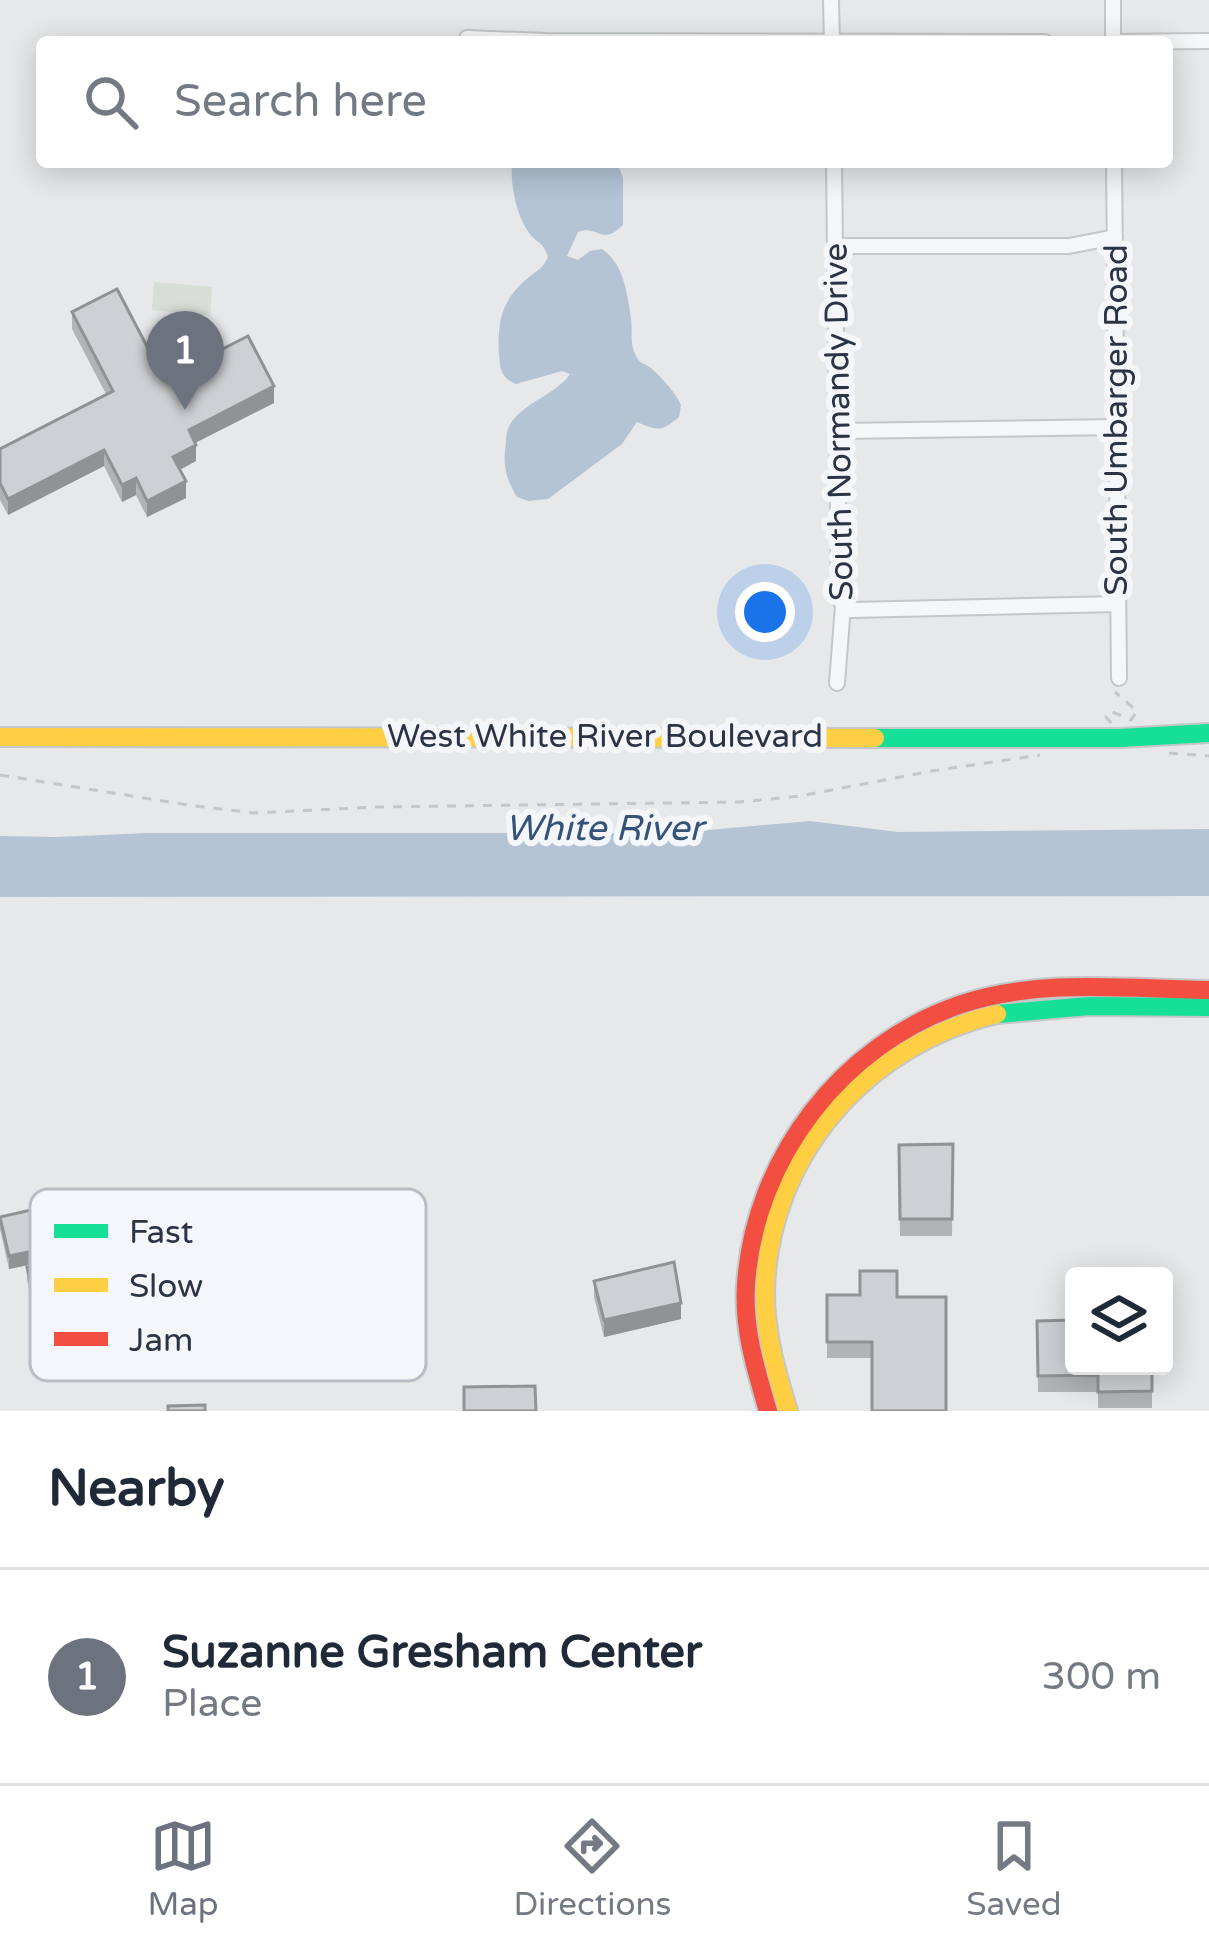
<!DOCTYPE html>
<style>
body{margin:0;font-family:"Varela Round",sans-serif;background:#f6f6f7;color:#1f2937}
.controls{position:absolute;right:36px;bottom:36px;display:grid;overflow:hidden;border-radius:12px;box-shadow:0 6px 30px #0003}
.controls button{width:108px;height:108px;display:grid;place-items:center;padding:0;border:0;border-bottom:3px solid #e0e1e3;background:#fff;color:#1f2937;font:60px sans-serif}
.you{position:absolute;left:765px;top:612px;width:42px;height:42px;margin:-30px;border:9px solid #fff;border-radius:50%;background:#1a73e8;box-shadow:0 0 0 18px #1a73e833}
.badge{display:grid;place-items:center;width:78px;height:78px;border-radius:50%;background:#6c737f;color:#fff;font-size:39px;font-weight:700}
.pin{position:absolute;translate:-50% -99px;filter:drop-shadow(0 3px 6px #0008)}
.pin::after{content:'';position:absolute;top:63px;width:42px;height:36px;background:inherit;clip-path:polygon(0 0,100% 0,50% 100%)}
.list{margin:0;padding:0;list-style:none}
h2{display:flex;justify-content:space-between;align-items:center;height:156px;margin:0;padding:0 48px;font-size:51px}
h2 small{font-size:39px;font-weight:400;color:#747a83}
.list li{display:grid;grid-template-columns:78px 1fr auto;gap:36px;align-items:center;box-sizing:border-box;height:216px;padding:0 48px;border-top:3px solid #e0e1e3}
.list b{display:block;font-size:45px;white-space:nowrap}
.list p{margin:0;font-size:39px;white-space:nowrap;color:#747a83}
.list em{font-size:39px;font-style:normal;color:#747a83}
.icon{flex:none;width:66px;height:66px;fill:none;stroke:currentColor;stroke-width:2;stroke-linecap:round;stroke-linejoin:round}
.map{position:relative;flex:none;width:1209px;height:1411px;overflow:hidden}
.search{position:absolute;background:#fff;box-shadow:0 6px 30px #0003;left:36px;right:36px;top:36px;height:132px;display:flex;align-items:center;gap:30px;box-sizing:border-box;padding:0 42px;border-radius:12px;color:#747a83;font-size:45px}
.sheet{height:372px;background:#fff}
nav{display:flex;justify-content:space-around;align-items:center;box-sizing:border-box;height:168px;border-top:3px solid #e0e1e3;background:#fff;font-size:33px;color:#747a83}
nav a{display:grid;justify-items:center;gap:6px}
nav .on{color:#6c737f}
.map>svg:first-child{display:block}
</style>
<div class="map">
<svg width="1209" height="1411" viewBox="0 0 1209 1411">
<rect width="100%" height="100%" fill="#e6e8ea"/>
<path fill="#d6ded6" d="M154 282 212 287 210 316 152 310Z"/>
<path fill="#b4c4d5" d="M512 162H617L623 178V225C601 247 598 224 578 232L567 256 578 260 590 251 602 249C624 264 627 293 631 318 633 331 629 343 636 356 641 365 643 362 651 368 662 378 676 393 681 405L679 417C660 433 657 430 637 422L622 444 548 499 528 501 517 497C508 482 503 469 505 451 506 445 506 438 507 432 514 405 556 396 570 374L562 371 516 384C501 378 500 369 499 354 497 321 502 299 529 277 538 270 543 268 548 257 544 243 537 243 529 233 516 214 510 185 512 162Z
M810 821 898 832 1209 829V896L0 897V836L57 837 148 833H675Z"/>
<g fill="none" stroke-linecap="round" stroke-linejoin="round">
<defs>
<path id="lane" d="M164 1323a28 28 0 1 1 56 0a28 28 0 1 1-56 0Z"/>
<path id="street" d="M831 0 832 42
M1113 0V42
M467 38 545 41 1045 42
M1111 42 1209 41
M834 162 839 597 843 606 837 683
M1114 162 1119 678
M836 246H1069L1115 237
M838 431 1117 427
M843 606 852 610 1117 604"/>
<path id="fast" d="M875 738H1120L1209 733
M997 1014 1089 1006 1209 1007"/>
<path id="slow" d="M0 737 875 738
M788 1411C776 1372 765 1334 765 1293 767 1157 866 1044 997 1014"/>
<path id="jam" d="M768 1411C756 1370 743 1329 746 1285 754 1159 842 1044 962 1004 1040 978 1129 989 1209 990"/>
</defs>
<use href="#lane" stroke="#c4c6c8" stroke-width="10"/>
<use href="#street" stroke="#c4c6c8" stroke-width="18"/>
<use href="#fast" stroke="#c4c6c8" stroke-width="22"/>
<use href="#slow" stroke="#c4c6c8" stroke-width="22"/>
<use href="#jam" stroke="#c4c6c8" stroke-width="22"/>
<path stroke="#c5c6ca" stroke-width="3" stroke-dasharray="9 9" stroke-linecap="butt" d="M1111 723 1106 717 1110 711 1131 720 1137 711 1115 692
M1169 753 1209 756
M0 775 188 805 254 813 377 807 740 802 800 796 932 771 1040 755"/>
<use href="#lane" stroke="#f5f6f7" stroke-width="6"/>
<use href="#street" stroke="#f5f6f7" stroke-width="14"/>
<use href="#fast" stroke="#16e098" stroke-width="18"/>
<use href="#slow" stroke="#ffcf43" stroke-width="18"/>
<use href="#jam" stroke="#f24e42" stroke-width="18"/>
</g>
<path fill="#b1b3b5" d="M72 312 164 379 274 403 195 443 196 461 180 470 186 498 147 517 136 495 122 502 104 466 8 515 0 500V449L106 394 72 329Z
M953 1144 952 1236H900L899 1145Z
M83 1211 136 1301 103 1308 83 1227Z
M0 1217 62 1258 9 1269 0 1229Z
M147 1226 208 1254V1267L157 1277 147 1239Z
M225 1235 283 1262V1274L232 1283 225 1248Z
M27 1267 70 1319 37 1327 27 1280Z
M897 1271 872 1358H827V1295H860Z
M594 1281 681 1319 604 1337 594 1297Z
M238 1298 286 1343V1356L250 1363 245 1335 237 1337 234 1322V1310L238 1309Z
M1037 1321 1152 1366V1408H1098V1392H1038Z"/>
<path fill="#909294" d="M274 386V403L189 446V430Z
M196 445V461L173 473V457Z
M104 450V466L8 515V499Z
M136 478V495L122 502V485Z
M186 481V498L147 517V501Z
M62 1245V1258L9 1269V1256Z
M136 1284V1301L103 1308V1292Z
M681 1303V1319L604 1337V1320Z
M70 1307V1319L37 1327V1314Z"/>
<path fill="#ced0d3" stroke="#909294" stroke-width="3" d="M117 289 164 379 248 336 274 386 189 430 196 445 173 457 186 481 147 501 136 478 122 485 104 450 8 499 0 483V449L113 391 72 312Z
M953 1144 952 1219H900L899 1145Z
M53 1205 62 1245 9 1256 0 1217Z
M61 1259 70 1307 37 1314 27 1267Z
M674 1262 681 1303 604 1320 594 1281Z
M860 1271H897V1297H946V1411H872V1342H827V1295H860Z
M1074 1320V1366H1152V1391L1098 1392V1375L1038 1376 1037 1321Z
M535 1386 536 1411H464V1387Z
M205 1405V1411H168V1406Z"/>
<g text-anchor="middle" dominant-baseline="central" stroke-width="12" stroke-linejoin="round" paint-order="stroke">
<g font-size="33" fill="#2b3445" stroke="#f4f6f9">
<text transform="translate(1116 420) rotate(-90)">South Umbarger Road</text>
<text transform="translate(839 422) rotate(-91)">South Normandy Drive</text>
<text x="605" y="736">West White River Boulevard</text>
</g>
<g font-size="36" font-style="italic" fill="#34527a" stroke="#f4f6f9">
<text x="604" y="828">White River</text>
</g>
</g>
<rect x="30" y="1189" width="396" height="192" rx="18" fill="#f4f6f9" stroke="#b8bcc3" stroke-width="3"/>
<rect x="54" y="1224" width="54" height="14" fill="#16e098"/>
<rect x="54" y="1278" width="54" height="14" fill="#ffcf43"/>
<rect x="54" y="1332" width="54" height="14" fill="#f24e42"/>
<g font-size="33" fill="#2b3445">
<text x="129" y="1243">Fast</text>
<text x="129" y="1297">Slow</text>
<text x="129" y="1351">Jam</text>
</g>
</svg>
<div class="controls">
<button><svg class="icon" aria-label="layers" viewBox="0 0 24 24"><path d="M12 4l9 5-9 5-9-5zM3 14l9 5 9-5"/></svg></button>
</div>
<div class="you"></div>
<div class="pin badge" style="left:185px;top:410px">1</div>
<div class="search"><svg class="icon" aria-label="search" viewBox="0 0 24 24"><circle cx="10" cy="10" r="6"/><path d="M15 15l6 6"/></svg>Search here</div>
</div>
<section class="sheet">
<h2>Nearby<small></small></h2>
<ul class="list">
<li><span class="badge">1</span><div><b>Suzanne Gresham Center</b><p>Place</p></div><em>300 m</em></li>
</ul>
</section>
<nav>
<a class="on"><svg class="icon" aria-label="map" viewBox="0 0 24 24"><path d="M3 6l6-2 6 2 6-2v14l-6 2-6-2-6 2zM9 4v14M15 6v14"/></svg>Map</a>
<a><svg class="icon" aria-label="directions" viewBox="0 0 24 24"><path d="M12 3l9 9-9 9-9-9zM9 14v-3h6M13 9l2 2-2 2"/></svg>Directions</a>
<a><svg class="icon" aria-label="saved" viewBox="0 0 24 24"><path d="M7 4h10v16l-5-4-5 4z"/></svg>Saved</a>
</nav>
